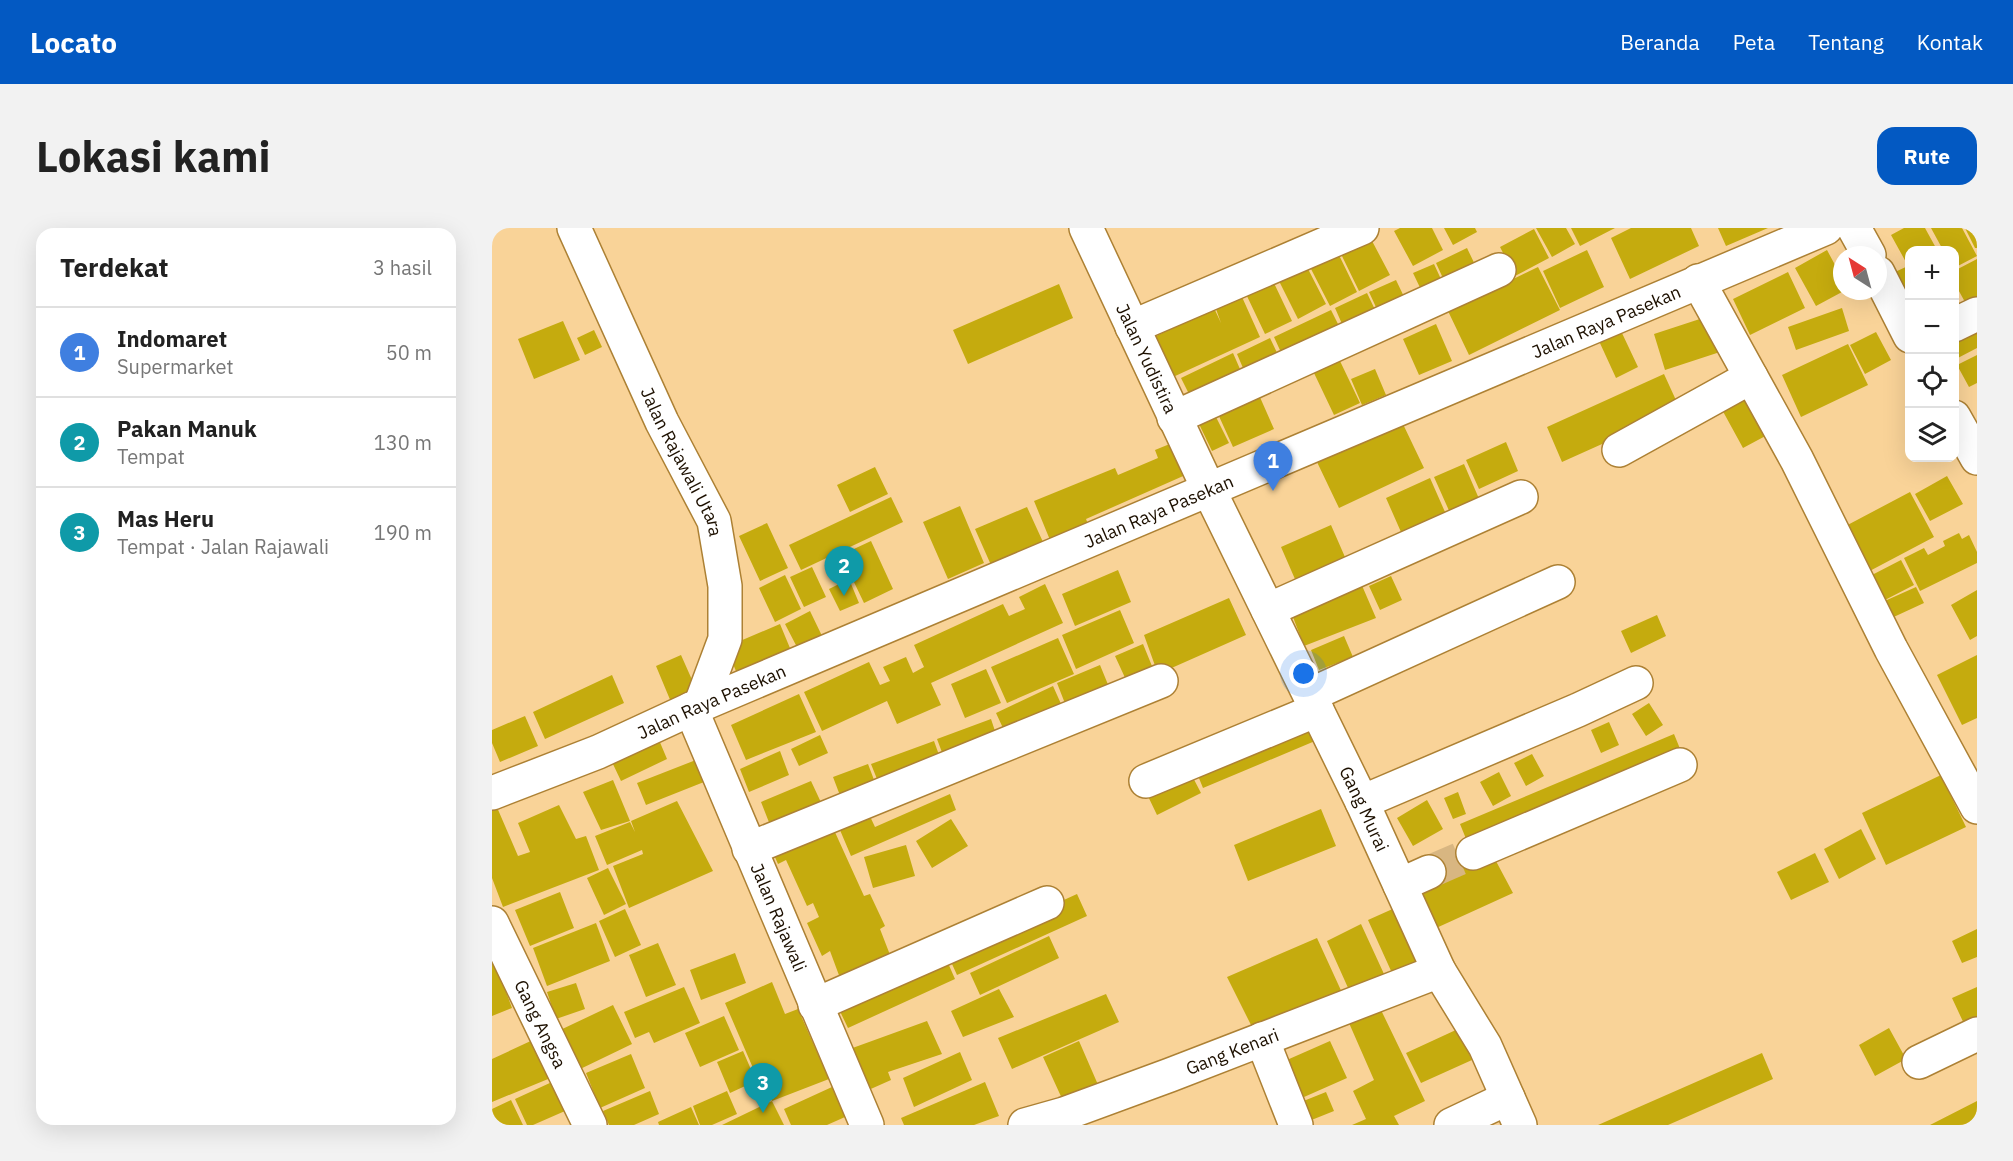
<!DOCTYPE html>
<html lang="id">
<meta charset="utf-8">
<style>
body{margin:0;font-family:"IBM Plex Sans",sans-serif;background:#f2f2f2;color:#222}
.controls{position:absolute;right:18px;top:18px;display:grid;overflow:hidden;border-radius:12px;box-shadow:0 6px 24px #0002}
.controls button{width:54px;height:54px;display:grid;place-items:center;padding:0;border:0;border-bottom:2px solid #e0e0e0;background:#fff;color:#222;font:30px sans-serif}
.compass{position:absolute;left:1341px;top:18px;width:54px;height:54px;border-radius:50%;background:#fff;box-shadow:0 6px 24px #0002;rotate:324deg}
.you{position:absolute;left:812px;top:446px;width:21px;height:21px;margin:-15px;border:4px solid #fff;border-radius:50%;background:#1a73e8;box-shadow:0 0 0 9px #1a73e833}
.badge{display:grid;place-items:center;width:39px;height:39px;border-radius:50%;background:#0359c2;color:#fff;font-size:20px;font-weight:700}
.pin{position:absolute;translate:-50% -50px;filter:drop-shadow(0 2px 3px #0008)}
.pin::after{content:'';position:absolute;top:32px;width:21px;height:18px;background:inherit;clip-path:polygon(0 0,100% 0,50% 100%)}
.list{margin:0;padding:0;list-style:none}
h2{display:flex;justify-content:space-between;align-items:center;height:78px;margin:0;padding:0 24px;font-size:26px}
h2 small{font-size:20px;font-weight:400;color:#767676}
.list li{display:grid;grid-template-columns:39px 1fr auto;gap:18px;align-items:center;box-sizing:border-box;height:90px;padding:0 24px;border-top:2px solid #e0e0e0}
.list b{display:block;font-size:22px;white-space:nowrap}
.list p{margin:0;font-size:20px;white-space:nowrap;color:#767676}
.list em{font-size:20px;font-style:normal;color:#767676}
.icon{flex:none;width:33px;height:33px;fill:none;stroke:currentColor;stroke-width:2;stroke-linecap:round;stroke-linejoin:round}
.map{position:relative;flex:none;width:1485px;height:897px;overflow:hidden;border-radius:18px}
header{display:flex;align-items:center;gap:36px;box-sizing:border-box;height:84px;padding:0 30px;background:#0359c2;color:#fff}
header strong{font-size:28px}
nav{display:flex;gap:33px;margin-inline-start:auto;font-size:21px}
.intro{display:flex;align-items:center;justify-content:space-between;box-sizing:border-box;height:144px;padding:0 36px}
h1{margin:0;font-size:42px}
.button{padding:15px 27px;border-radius:18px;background:#0359c2;color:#fff;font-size:21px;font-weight:700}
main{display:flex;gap:36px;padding:0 36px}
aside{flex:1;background:#fff;border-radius:18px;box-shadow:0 6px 24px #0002}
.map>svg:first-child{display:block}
</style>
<header>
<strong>Locato</strong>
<nav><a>Beranda</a><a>Peta</a><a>Tentang</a><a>Kontak</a></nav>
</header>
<div class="intro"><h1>Lokasi kami</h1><a class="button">Rute</a></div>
<main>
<aside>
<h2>Terdekat<small>3 hasil</small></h2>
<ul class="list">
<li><span class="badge" style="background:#3f7fe0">1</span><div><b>Indomaret</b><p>Supermarket</p></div><em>50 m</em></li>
<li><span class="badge" style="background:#0f9aa8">2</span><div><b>Pakan Manuk</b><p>Tempat</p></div><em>130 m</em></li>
<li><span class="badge" style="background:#0f9aa8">3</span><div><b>Mas Heru</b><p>Tempat · Jalan Rajawali</p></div><em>190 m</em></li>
</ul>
</aside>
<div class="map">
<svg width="1485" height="897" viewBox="0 0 1485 897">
<rect width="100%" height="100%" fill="#f9d398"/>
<path fill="#c5ab0e" d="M908 0H940L951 22 921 38 902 3Z
M952 0H983L985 4 961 17Z
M1044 0H1074L1083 16 1060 29Z
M1079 0H1123L1088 18Z
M1139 0H1199L1207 18 1138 51 1119 10Z
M1226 0H1276L1234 18Z
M1412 0H1433L1444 20 1439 22H1418V34L1415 36 1399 7Z
M1439 0H1470L1485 28 1462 40V22H1451Z
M1473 0H1485V20H1483Z
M1042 1 1057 30 1023 48 1008 19Z
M879 11 898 47 867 63 849 26Z
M975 20 987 45 955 59 944 35Z
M1095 22 1112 59 1068 80 1051 43Z
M1335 22 1350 50V64L1324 78 1303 40Z
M846 25 865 64 838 78 818 39Z
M1485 31V82L1479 85 1462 54V43Z
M942 36 954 62 934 72 921 45Z
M1418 37V64L1415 66 1403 44Z
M815 39 834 76 806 91 787 53Z
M1046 39 1068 82 977 127 956 83Z
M1296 44 1313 80 1258 107 1241 71Z
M904 52 916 77 889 90 877 64Z
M781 53 800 93 773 106 754 66Z
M567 56 581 90 476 136 461 102Z
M875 65 887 90 854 105 843 80Z
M750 69 768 109 681 149 662 109 722 80 729 95 724 81Z
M1350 80 1357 103 1304 122 1296 99Z
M839 82 850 104 792 131 782 109Z
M1217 88 1228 124 1173 142 1162 106Z
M1485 89V120L1462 132V101Z
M71 93 88 132 42 151 26 111Z
M944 96 960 133 927 147 911 111Z
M102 102 110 119 93 127 85 110Z
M1129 103 1146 139 1124 150 1107 113Z
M1384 104 1399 132 1373 146 1358 117Z
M778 110 788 131 754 147 745 126Z
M1356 116 1376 157 1309 189 1290 147Z
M741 125 751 148 700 172 689 150Z
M1485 127V155L1477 159 1465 137Z
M848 133 868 175 842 187 822 145Z
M883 141 894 167 870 177 859 151Z
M1172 146 1188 181 1070 234 1055 199Z
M1257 163 1279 205 1251 220 1228 178Z
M767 167 782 201 741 219 726 186Z
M723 187 737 215 720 223 707 196Z
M910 194 932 240 847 280 825 234Z
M685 213 698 245 594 291 596 296 558 312 542 273 623 240 626 247 666 230 663 222Z
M1014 214 1026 243 987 261 974 232Z
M972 236 988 273 959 287 942 249Z
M383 239 396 266 358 284 345 257Z
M1455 248 1471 276 1438 293 1423 266Z
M938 250 953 284 909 304 894 270Z
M1418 264 1442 309 1372 346 1348 301Z
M399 269 411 294 309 342 297 317Z
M468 278 492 335 456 351 431 294Z
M535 279 551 314 499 337 483 301Z
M275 295 296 340 268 353 247 308Z
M839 297 856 336 806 358 789 319Z
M1467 305 1470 311 1477 307 1485 324V335L1428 363 1412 330 1432 320 1436 327 1453 318 1451 313Z
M379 313 401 361 372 375 349 327Z
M1409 332 1422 357 1391 373 1378 348Z
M320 339 334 369 312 379 298 349Z
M626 342 639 374 583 398 570 366Z
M865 346 884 390 812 418 796 376Z
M293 347 309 381 283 394 267 360Z
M899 348 910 372 888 382 877 358Z
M357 351 367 375 348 383 337 361Z
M553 356 571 395 439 455 449 477 405 496 395 473 330 503 312 464 377 434 388 457 398 453 391 439 414 429 421 445 432 439 422 417 511 376 517 388 533 381 527 369Z
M1424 359 1432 375 1393 393 1386 376Z
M1485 362V408L1478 412 1459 377Z
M737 370 754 407 666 446 652 407Z
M628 382 642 415 584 441 570 407Z
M318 383 331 410 307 423 293 396Z
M1165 387 1174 408 1139 425 1129 403Z
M288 396 300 425 246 448 234 419Z
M852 408 861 429 827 442 819 422Z
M566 410 582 446 515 475 499 439Z
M651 416 662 443 635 454 623 428Z
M189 427 205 463 179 474 164 438Z
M1485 427V490L1470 497 1445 447Z
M608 437 617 459 574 478 565 455Z
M494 441 509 475 473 490 459 456Z
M120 447 132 475 53 511 41 484Z
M561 458 574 487 517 513 504 485Z
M307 466 324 504 254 532 239 497Z
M1157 475 1171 497 1154 508 1140 486Z
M33 488 46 518 8 534 0 515V502Z
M499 491 507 515 454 535 445 511Z
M814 491 823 513 711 560 702 538Z
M1117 494 1127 517 1109 525 1099 502Z
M1182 506 1193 533 979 623 968 596Z
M328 507 336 525 307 538 299 521Z
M167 512 175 531 129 553 120 534Z
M442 513 451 538 389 561 379 536Z
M288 523 297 547 257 564 248 541Z
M1040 526 1052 548 1034 558 1022 535Z
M209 530 217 552 154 577 145 555Z
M376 536 387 565 352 578 341 549Z
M696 540 709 565 665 587 653 562Z
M1007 544 1019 568 1001 578 988 554Z
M1449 547 1474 599 1394 637 1370 585Z
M121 552 138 593 109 602 91 564Z
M319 553 333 583 282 607 269 574Z
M966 564 974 586 961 591 952 570Z
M458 566 464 582 359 628 345 595 375 582 383 599Z
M935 572 951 601 921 618 905 590Z
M185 573 221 643 137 680 121 638 151 626 150 622 115 637 103 608 138 594 143 604 139 593Z
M4 577 26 628 38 624 26 595 67 577 84 611 94 608 107 642 11 679 0 650V579Z
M829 581 844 618 756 653 742 617Z
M337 591 372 668 378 666 393 698 388 701 400 732 348 750 338 723 330 728 315 695 327 689 321 675 315 678 294 632 286 636 278 618Z
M459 591 476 618 440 640 424 613Z
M1369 601 1384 631 1347 651 1332 621Z
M414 617 423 648 381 660 372 629Z
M997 620 1021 665 942 701 924 654Z
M1323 625 1337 654 1299 672 1285 644Z
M116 640 134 676 112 687 95 650Z
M68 664 82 700 38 718 23 682Z
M585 666 595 688 465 747 455 725Z
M905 679 929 733 900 745 876 692Z
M133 681 149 717 123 729 107 693Z
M104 695 118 733 55 758 41 720Z
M869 696 892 746 857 762 835 713Z
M1485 701V729L1470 735 1460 713Z
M557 708 567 730 488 767 478 745Z
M825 710 852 769 763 805 735 749Z
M0 712 3 734 20 780 0 788Z
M166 715 184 757 154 769 137 727Z
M243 725 254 755 209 772 198 742Z
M452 726 463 751 356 800 344 775Z
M280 754 293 786 306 781 337 851 280 873 271 846 264 847 233 775Z
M84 755 93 781 64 791 55 764Z
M192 759 208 795 162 815 157 804 143 810 132 784Z
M1485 759V795L1474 800 1460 770Z
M507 761 522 789 471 809 459 783Z
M614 766 627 794 520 841 506 810Z
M121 777 140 816 82 844 64 804Z
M889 782 933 873 902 888 907 897H860L874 891 861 863 882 852 857 795Z
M232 788 247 822 208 839 193 805Z
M435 793 450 826 396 844 399 852 372 864 355 822Z
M1397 800 1414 831 1383 848 1367 817Z
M966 801 980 832 929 855 914 825Z
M43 811 61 849 0 874V831Z
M587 813 607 859 572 875 551 829Z
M838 813 855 850 803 873 788 835Z
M251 823 264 853 238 865 225 834Z
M468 824 480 852 422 879 411 850Z
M1270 825 1281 851 1176 897H1106Z
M139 826 153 860 108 880 94 845Z
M60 854 73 883 41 897H35L23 871Z
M493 854 507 888 482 897H412L409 890Z
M340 859 353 889 335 897H299L292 881Z
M158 863 167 886 142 897H117L111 883Z
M235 863 245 886 220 897H208L201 878Z
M834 864 842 883 812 895 804 876Z
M19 872 31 897H0V881Z
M280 873 292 897H230Z
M1485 873V897H1438Z
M199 879 207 897H167L166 894Z"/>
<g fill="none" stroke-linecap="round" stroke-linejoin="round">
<path stroke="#d8b681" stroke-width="33" stroke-dasharray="33 16" stroke-linecap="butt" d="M937 644 981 625"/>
<defs>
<g id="minor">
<path id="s1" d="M82 0 170 194 222 293 233 358V411L208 478"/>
<path id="s2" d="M594 0 717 262 870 574 947 743 993 818 1028 897"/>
<path d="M1362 0 1377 27"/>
<path d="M1386 45 1418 108"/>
<path d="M1206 53 1305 232 1399 421 1485 579"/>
<path d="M1462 97 1485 86"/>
<path d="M640 99 870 0"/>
<path d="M1462 189 1485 230"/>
<path d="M682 190 1007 42"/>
<path d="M1127 222 1259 149"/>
<path d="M776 382 1029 269"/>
<path d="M818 467 1066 354"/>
<path id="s3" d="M199 481 375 897"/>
<path d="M654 553 825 482"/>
<path id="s4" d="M0 565 106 524 199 481 1334 0"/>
<path d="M870 574 1086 482 1144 455"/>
<path d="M257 621 669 453"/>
<path d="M981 625 1188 537"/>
<path d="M908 657 937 644"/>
<path id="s5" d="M0 695 98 897"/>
<path d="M323 777 555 675"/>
<path d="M770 811 804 897"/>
<path d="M1427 834 1485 806"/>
<path id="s6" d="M533 897 572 886 678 847 947 743"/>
<path d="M959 897 1016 870"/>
</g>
</defs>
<use href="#minor" stroke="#ad8134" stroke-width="36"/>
<use href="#minor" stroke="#fff" stroke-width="33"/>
</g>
<g text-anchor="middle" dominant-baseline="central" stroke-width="5" stroke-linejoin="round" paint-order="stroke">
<g font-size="18" fill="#1d1000" stroke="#fee2b6">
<text stroke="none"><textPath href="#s4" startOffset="1210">Jalan Raya Pasekan</textPath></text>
<text stroke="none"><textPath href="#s2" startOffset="144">Jalan Yudistira</textPath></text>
<text stroke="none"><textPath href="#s1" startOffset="258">Jalan Rajawali Utara</textPath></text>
<text stroke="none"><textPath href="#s4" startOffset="724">Jalan Raya Pasekan</textPath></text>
<text stroke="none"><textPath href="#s4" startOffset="238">Jalan Raya Pasekan</textPath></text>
<text stroke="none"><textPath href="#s2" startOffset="644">Gang Murai</textPath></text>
<text stroke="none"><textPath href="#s3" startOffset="226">Jalan Rajawali</textPath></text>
<text stroke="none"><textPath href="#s5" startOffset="112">Gang Angsa</textPath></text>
<text stroke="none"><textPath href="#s6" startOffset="220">Gang Kenari</textPath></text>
</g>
</g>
</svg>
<div class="controls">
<button>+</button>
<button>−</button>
<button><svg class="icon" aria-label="locate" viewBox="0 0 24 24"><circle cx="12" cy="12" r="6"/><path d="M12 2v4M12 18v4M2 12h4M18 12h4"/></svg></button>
<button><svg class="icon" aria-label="layers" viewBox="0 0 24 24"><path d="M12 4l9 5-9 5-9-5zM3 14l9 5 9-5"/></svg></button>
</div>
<svg class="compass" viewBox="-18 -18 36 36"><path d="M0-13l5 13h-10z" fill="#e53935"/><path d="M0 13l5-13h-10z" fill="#767676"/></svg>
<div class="you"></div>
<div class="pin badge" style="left:781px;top:263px;background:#3f7fe0">1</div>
<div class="pin badge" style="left:352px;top:368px;background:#0f9aa8">2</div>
<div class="pin badge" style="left:271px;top:885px;background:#0f9aa8">3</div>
</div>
</main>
